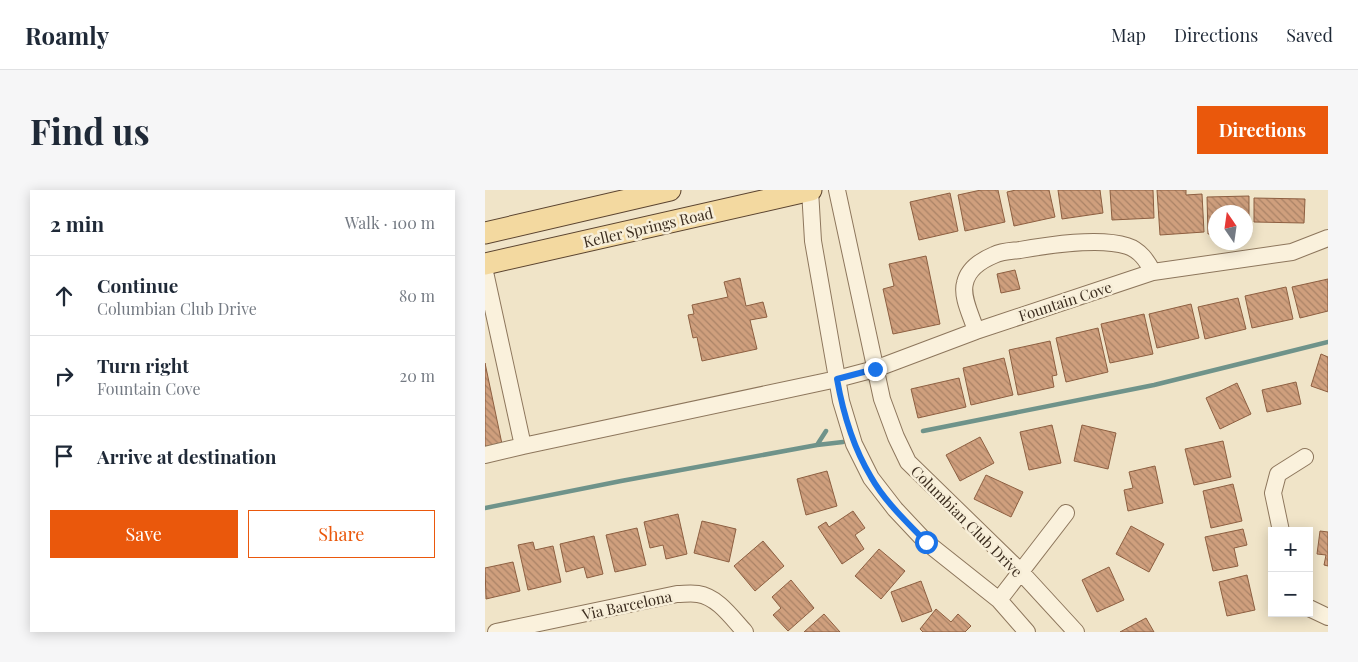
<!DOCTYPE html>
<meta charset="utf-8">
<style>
body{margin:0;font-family:"Playfair Display",serif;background:#f6f6f7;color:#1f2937}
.controls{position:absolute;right:15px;bottom:15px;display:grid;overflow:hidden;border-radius:0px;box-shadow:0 2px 12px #0003}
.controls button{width:45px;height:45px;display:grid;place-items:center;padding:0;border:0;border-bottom:1px solid #e0e1e3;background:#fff;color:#1f2937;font:25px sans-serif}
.compass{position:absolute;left:723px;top:15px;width:45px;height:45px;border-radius:50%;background:#fff;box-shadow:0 2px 12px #0003;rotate:347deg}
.stop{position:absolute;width:15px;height:15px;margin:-11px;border:4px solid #1a73e8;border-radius:50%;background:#fff}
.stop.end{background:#1a73e8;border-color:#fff;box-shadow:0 1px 5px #0008}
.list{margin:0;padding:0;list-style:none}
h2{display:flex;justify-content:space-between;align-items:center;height:65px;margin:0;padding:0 20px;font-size:21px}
h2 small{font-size:16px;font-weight:400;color:#747a83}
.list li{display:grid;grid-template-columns:32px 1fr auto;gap:15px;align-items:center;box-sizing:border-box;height:80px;padding:0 20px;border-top:1px solid #e0e1e3}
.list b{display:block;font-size:19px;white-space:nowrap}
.list p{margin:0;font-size:16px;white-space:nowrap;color:#747a83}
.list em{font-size:16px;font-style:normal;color:#747a83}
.actions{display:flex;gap:10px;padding:15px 20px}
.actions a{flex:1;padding:11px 0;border:1px solid #ea580c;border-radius:0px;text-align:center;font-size:18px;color:#ea580c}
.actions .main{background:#ea580c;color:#fff}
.icon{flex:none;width:28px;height:28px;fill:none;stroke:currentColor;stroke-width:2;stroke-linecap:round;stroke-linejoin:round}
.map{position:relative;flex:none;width:843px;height:442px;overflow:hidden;border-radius:0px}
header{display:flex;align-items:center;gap:30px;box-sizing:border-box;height:70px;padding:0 25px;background:#fff;border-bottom:1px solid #e0e1e3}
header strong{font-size:24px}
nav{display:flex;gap:28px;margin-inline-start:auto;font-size:18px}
.intro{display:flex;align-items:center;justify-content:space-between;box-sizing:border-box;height:120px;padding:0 30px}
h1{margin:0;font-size:35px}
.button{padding:12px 22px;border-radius:0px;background:#ea580c;color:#fff;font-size:18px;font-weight:700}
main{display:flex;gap:30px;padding:0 30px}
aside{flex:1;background:#fff;border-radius:0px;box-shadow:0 2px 12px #0003}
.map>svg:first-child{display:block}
</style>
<header>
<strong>Roamly</strong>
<nav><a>Map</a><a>Directions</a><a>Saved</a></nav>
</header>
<div class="intro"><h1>Find us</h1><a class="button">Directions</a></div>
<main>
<aside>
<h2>2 min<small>Walk · 100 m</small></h2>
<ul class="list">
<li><svg class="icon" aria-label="ahead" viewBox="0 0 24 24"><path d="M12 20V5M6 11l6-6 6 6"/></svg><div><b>Continue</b><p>Columbian Club Drive</p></div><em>80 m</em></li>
<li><svg class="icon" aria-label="right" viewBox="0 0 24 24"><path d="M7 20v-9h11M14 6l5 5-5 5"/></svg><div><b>Turn right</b><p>Fountain Cove</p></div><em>20 m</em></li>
<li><svg class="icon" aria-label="arrive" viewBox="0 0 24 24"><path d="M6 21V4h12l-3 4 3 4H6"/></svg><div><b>Arrive at destination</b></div></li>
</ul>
<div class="actions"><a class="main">Save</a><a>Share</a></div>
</aside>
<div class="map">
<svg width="843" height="442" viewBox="0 0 843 442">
<defs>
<pattern id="building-back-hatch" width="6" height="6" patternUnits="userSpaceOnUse" patternTransform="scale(1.25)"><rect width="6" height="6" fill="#cf9f7d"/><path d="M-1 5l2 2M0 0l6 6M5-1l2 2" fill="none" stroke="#a98266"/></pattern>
</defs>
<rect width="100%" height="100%" fill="#f0e4c8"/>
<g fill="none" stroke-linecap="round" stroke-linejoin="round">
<path stroke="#6f938a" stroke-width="4.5" d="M438 241 669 195 843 152
M332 255 341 241
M0 318 136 291 332 255 358 252"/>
</g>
<path fill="url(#building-back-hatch)" stroke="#8d5f41" d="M496 0H513L520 32 480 41 473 5Z
M531 0H564L570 27 529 36 522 2Z
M573 0H615L618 23 577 29Z
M625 0H668L669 28 627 30Z
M672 0H701V5L717 4 719 42 675 45Z
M465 3 473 41 434 50 425 12Z
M764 6V43H761V22H731V44H723L722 7Z
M769 8 820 9 819 33 769 32Z
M441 66 455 134 408 144 398 99 409 96 404 74Z
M530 80 535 99 516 103 512 84Z
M255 88 261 116 278 112 282 127 265 130 272 159 217 171 212 147 208 148 203 125 209 124 207 115 243 107 239 92Z
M843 89V121L815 128 807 97Z
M801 97 808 129 767 138 760 106Z
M753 108 761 139 720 149 713 117Z
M706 114 714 148 672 158 664 124Z
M659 124 668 164 625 173 616 134Z
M613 138 623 182 581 192 571 148Z
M565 151 572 185 567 186 569 197 533 205 524 160Z
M836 164 843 167V202L826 196Z
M519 168 528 205 486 215 478 178Z
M0 173 17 254 0 258Z
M474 188 481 217 433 228 426 199Z
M811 192 816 214 782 222 777 200Z
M752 193 766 224 735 239 721 208Z
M567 235 576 273 544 280 535 242Z
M597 235 631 243 623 279 589 271Z
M495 247 509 273 475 291 461 265Z
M738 251 746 287 709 295 700 259Z
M670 276 678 313 643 321 639 300 648 298 644 282Z
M342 281 352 316 321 325 312 289Z
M501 285 538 302 526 327 489 309Z
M748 294 757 331 726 338 718 301Z
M368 321 380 338 370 345 379 359 357 374 333 337 341 332 344 337Z
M193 324 202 364 181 369 178 355 165 358 159 332Z
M217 331 251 339 244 372 209 363Z
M646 336 679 354 664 382 631 364Z
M152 338 161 375 130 382 121 345Z
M758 339 762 355 749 358 753 376 728 381 720 347Z
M835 341 843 342V376L839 375 841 365 832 364Z
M109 346 118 384 102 388 99 377 81 382 75 354Z
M278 351 299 376 270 401 249 376Z
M48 352 50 360 68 356 76 392 43 400 33 355Z
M394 359 420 381 396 409 370 386Z
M28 372 35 401 1 409 0 378Z
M624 377 639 410 612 422 597 390Z
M762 385 770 420 742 426 734 392Z
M306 390 329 418 303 441 288 425 296 418 287 407Z
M436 391 447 421 417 432 406 402Z
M451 419 466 432 473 424 486 436 480 442H438L435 439Z
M339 424 355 442H319Z
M661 428 669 442H635Z"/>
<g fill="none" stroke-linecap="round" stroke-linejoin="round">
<defs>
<path id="minor" d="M325 0 328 51 356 211 369 254 386 288 410 319 441 352 514 410 542 442
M352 0 397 209 411 247 423 272 535 381 591 442
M0 82 38 256 352 189 390 179 491 141 668 82 807 62 843 48
M491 141C487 127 476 107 480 93 483 79 497 70 509 65 517 61 527 61 535 60 564 55 614 47 642 56 655 60 662 71 668 82
M0 265 38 256
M796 341 788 303 793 284 820 267
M514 410 581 323
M824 418 843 427
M11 442 192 404C199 404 206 403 213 404 233 407 247 428 260 442"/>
<path id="major" d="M0 43 185 0
M0 74 326 0"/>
</defs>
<use href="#minor" stroke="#8d765c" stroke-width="18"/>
<use href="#major" stroke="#5b4430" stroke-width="23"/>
<use href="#minor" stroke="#faf1dc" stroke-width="16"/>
<use href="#major" stroke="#f3d9a0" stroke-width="21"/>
</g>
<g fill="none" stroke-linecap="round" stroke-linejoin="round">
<path stroke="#1a73e8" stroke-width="6" d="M390 179 352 189C358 223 368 257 386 287 400 312 422 332 441 352"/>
</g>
<g text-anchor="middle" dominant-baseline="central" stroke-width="5" stroke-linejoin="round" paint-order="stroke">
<g font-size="15" fill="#3d2e20" stroke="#f7eed8">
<text transform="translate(163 37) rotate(-13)">Keller Springs Road</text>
<text transform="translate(580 111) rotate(-18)">Fountain Cove</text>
<text transform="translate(482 331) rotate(45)">Columbian Club Drive</text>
<text transform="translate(142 415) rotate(-12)">Via Barcelona</text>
</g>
</g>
</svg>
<div class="controls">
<button>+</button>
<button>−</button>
</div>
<svg class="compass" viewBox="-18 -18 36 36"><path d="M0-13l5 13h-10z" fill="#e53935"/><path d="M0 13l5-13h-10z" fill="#747a83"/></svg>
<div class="stop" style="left:441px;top:352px"></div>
<div class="stop end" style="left:390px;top:179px"></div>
</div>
</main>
